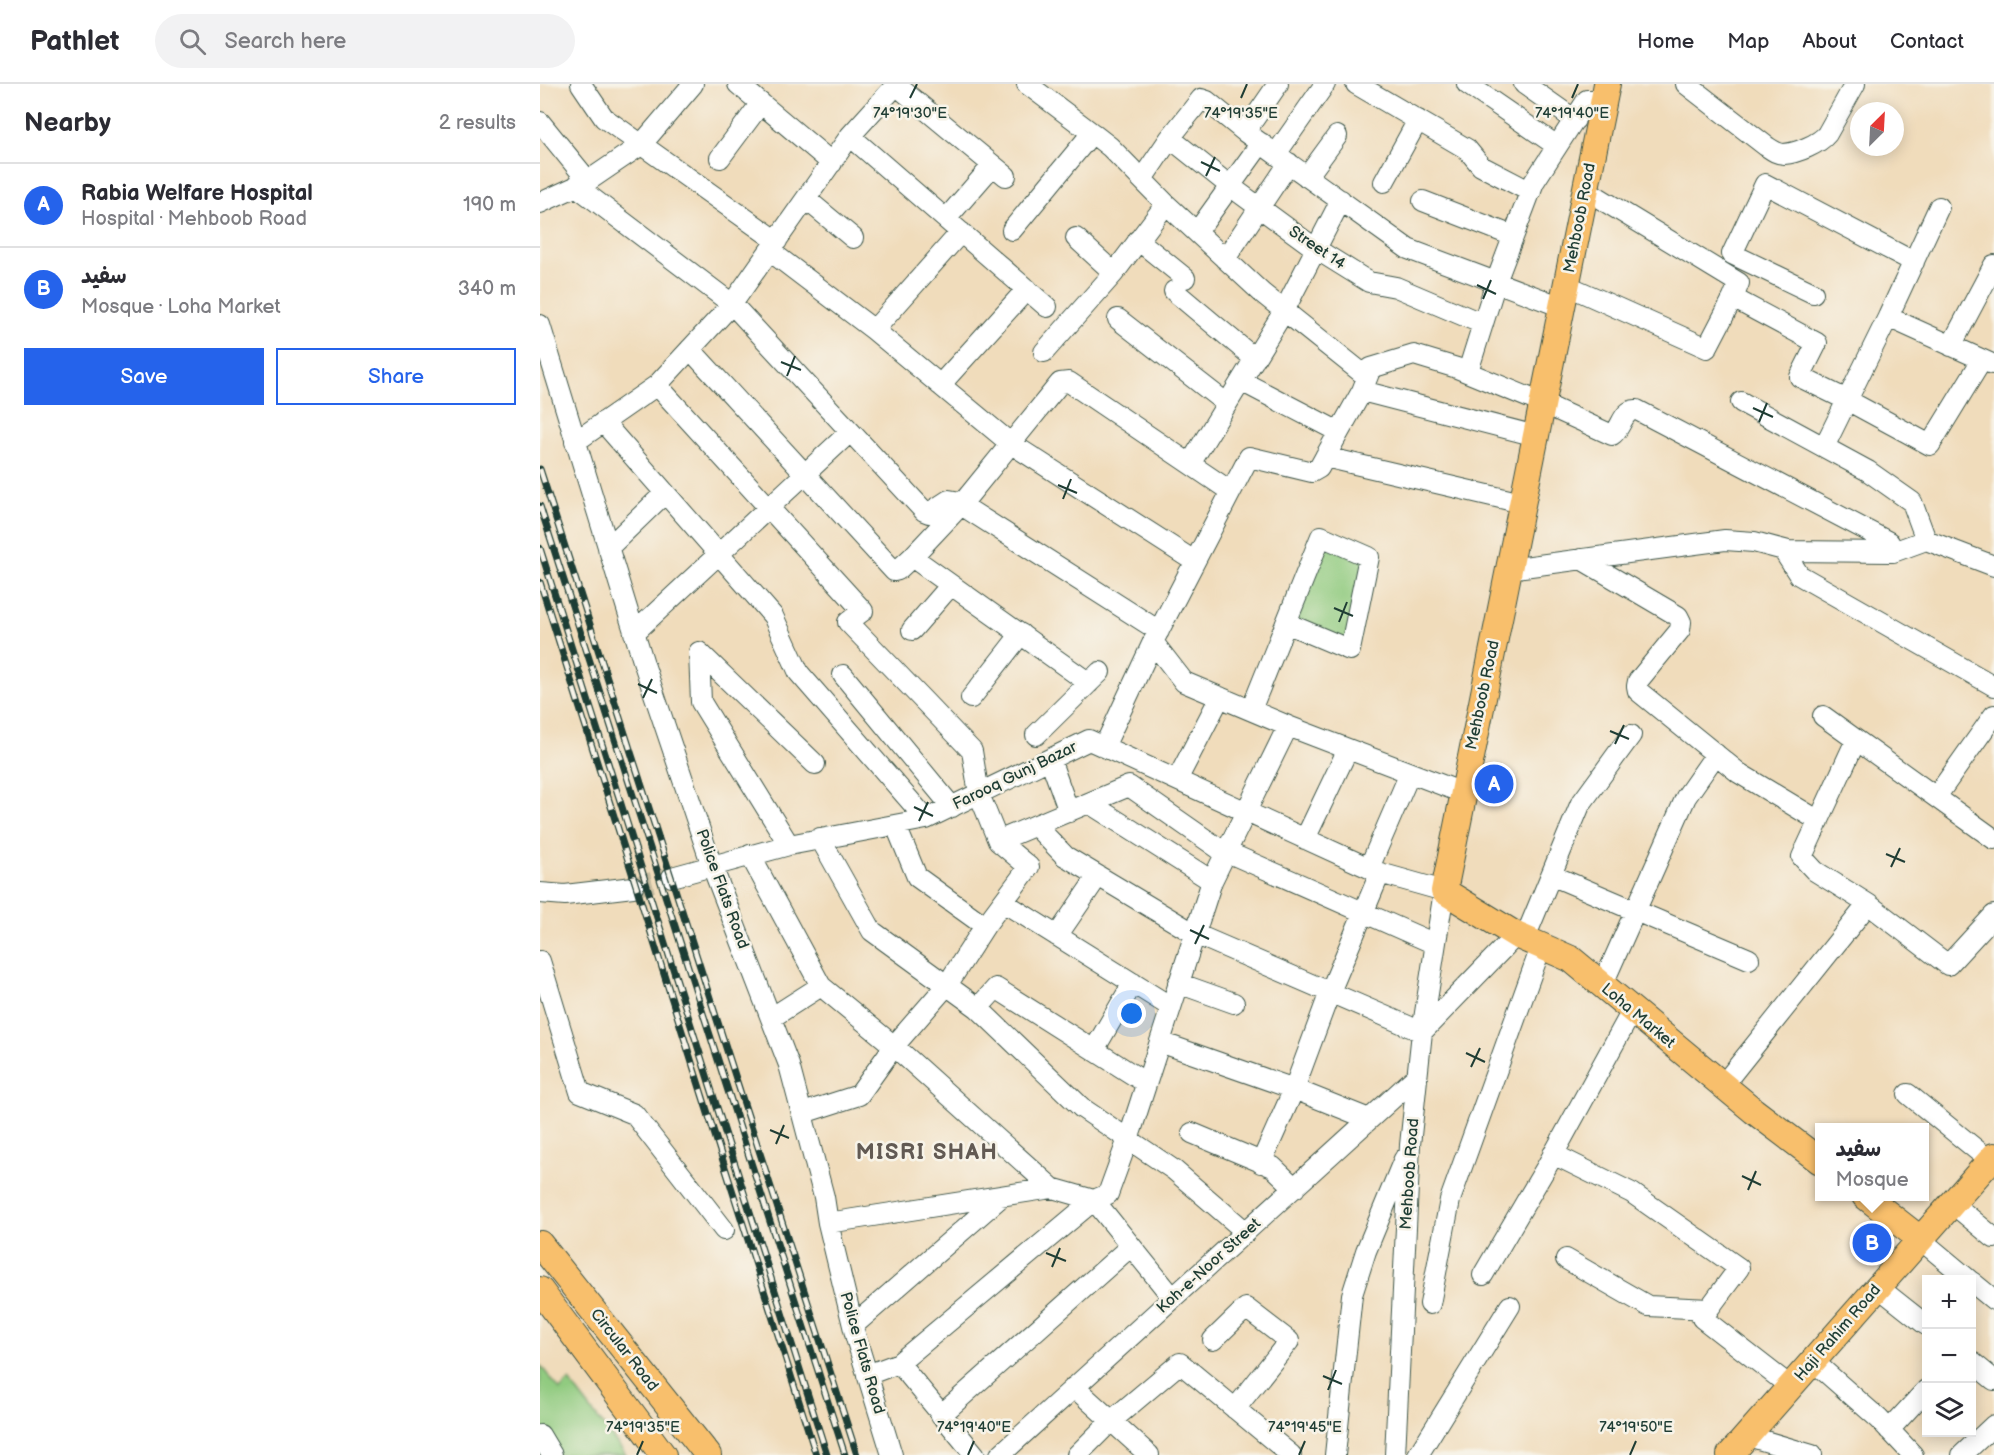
<!DOCTYPE html>
<meta charset="utf-8">
<style>
body{margin:0;font-family:"Balsamiq Sans","Playpen Sans Arabic",sans-serif;background:#f2f2f3;color:#2b2b33}
.controls{position:absolute;right:18px;bottom:18px;display:grid;overflow:hidden;border-radius:0px;box-shadow:0 3px 15px #0003}
.controls button{width:54px;height:54px;display:grid;place-items:center;padding:0;border:0;border-bottom:2px solid #e1e1e2;background:#fff;color:#2b2b33;font:30px sans-serif}
.compass{position:absolute;left:1310px;top:18px;width:54px;height:54px;border-radius:50%;background:#fff;box-shadow:0 3px 15px #0003;rotate:24deg}
.you{position:absolute;left:592px;top:930px;width:21px;height:21px;margin:-15px;border:4px solid #fff;border-radius:50%;background:#1a73e8;box-shadow:0 0 0 9px #1a73e833}
.badge{display:grid;place-items:center;width:39px;height:39px;border-radius:50%;background:#2563eb;color:#fff;font-size:20px;font-weight:700}
.pin{position:absolute;translate:-50% -50%;border:3px solid #fff;box-shadow:0 2px 6px #0006}
.popup{position:absolute;left:1275px;top:1039px;width:114px;height:78px;box-sizing:border-box;display:grid;place-content:center;border-radius:0px;background:#fff;filter:drop-shadow(0 2px 4px #0005);font-size:20px;white-space:nowrap;color:#7c7c81}
.popup b{font-size:22px;color:#2b2b33}
.popup::after{content:'';position:absolute;left:50%;top:100%;margin-left:-12px;border:12px solid transparent;border-top-color:#fff}
.list{margin:0;padding:0;list-style:none}
h2{display:flex;justify-content:space-between;align-items:center;height:78px;margin:0;padding:0 24px;font-size:26px}
h2 small{font-size:20px;font-weight:400;color:#7c7c81}
.list li{display:grid;grid-template-columns:39px 1fr auto;gap:18px;align-items:center;box-sizing:border-box;height:84px;padding:0 24px;border-top:2px solid #e1e1e2}
.list b{display:block;font-size:22px;white-space:nowrap}
.list p{margin:0;font-size:20px;white-space:nowrap;color:#7c7c81}
.list em{font-size:20px;font-style:normal;color:#7c7c81}
.actions{display:flex;gap:12px;padding:18px 24px}
.actions a{flex:1;padding:14px 0;border:2px solid #2563eb;border-radius:0px;text-align:center;font-size:21px;color:#2563eb}
.actions .main{background:#2563eb;color:#fff}
.icon{flex:none;width:33px;height:33px;fill:none;stroke:currentColor;stroke-width:2;stroke-linecap:round;stroke-linejoin:round}
.map{position:relative;flex:none;width:1454px;height:1371px;overflow:hidden}
header{display:flex;align-items:center;gap:36px;box-sizing:border-box;height:84px;padding:0 30px;background:#fff;border-bottom:2px solid #e1e1e2}
header strong{font-size:28px}
nav{display:flex;gap:33px;margin-inline-start:auto;font-size:21px}
.search{width:420px;height:54px;background:#f2f2f3;display:flex;align-items:center;gap:15px;box-sizing:border-box;padding:0 21px;border-radius:33px;color:#7c7c81;font-size:22px}
main{display:flex}
aside{flex:1;background:#fff}
.map>svg:first-child{display:block}
</style>
<header>
<strong>Pathlet</strong>
<div class="search"><svg class="icon" aria-label="search" viewBox="0 0 24 24"><circle cx="10" cy="10" r="6"/><path d="M15 15l6 6"/></svg>Search here</div>
<nav><a>Home</a><a>Map</a><a>About</a><a>Contact</a></nav>
</header>
<main>
<aside>
<h2>Nearby<small>2 results</small></h2>
<ul class="list">
<li><span class="badge">A</span><div><b>Rabia Welfare Hospital</b><p>Hospital · Mehboob Road</p></div><em>190 m</em></li>
<li><span class="badge">B</span><div><b>سفید</b><p>Mosque · Loha Market</p></div><em>340 m</em></li>
</ul>
<div class="actions"><a class="main">Save</a><a>Share</a></div>
</aside>
<div class="map">
<svg width="1454" height="1371" viewBox="0 0 1454 1371">
<rect width="100%" height="100%" fill="#f7f3e8"/>
<filter id="ink" filterUnits="userSpaceOnUse"><feTurbulence type="fractalNoise" baseFrequency=".0167" numOctaves="2"/><feDisplacementMap in="SourceGraphic" scale="12" xChannelSelector="R" yChannelSelector="G"/><feConvolveMatrix kernelMatrix="1 2 1 2 8 2 1 2 1" color-interpolation-filters="sRGB"/></filter>
<filter id="wash" filterUnits="userSpaceOnUse"><feTurbulence type="fractalNoise" baseFrequency=".008" numOctaves="4" result="noise"/><feDisplacementMap in="SourceGraphic" scale="24" xChannelSelector="R" yChannelSelector="G"/><feGaussianBlur stdDeviation="1.35" result="paint"/><feColorMatrix in="noise" values="0 0 0 0 0 0 0 0 0 0 0 0 0 0 0 0 0 1.4 0 .05"/><feComposite in="paint" operator="in"/></filter>
<g filter="url(#wash)">
<rect width="100%" height="100%" fill="#f0dcbb"/>
<path fill="#91cb80" stroke="#58845a" stroke-width="1.5" d="M781 452 829 473 810 566 746 539Z
M0 1281 20 1306 29 1297 86 1371H11L0 1352Z"/>
</g>
<g filter="url(#ink)">
<g fill="none" stroke-linecap="round" stroke-linejoin="round">
<path stroke="#c6bca0" stroke-width="20" stroke-dasharray="20 10" stroke-linecap="butt" d="M93 803 132 793"/>
<defs>
<path id="minor" d="M41 0 64 34 237 157
M198 0 292 79
M487 0 552 49
M816 0 927 65 941 82 991 108
M927 0 1017 62
M984 0 1035 36
M1146 0 1226 62C1232 66 1237 70 1244 70 1257 69 1279 60 1287 50L1315 0
M356 1 466 92
M0 38 48 97
M705 48 738 0
M310 52 507 223
M630 54 690 102 776 165 829 198 856 203 943 240
M736 70 785 0
M180 74 221 19
M767 93 797 52
M602 95 630 54 661 15 667 17 705 48 868 165 1022 223
M844 98 878 36
M36 102 192 220 384 427 389 429 409 416 415 417 619 547
M1046 106 1199 199 1193 214 1277 259 1260 293 1307 316 1390 361 1442 276
M266 115 313 154
M883 117 973 152
M0 119 48 97 101 61 153 0
M406 135 453 81
M472 146 552 49 570 63 626 120 722 209 827 293
M657 148 721 59
M536 154 574 189
M598 156 645 194
M230 167 334 246 470 359 654 477
M685 175 749 79
M1026 201 1167 264 1193 214
M634 207 715 275
M1273 209 1192 170 1225 100 1374 178
M1348 233 1452 280
M578 235 687 320
M0 241 104 580 172 782 249 981 284 1113 288 1139 316 1254 352 1371
M334 246 421 148
M1411 262 1454 181
M150 265 354 487 358 486 372 473 421 421 520 299 529 298 690 407
M504 268 574 189 626 120
M930 281 956 198 994 98 1047 16H1064
M701 297 799 348
M117 301 323 527 308 538 432 667 439 710 458 757 489 783 445 842 407 901 354 962 319 1011 263 1029
M400 301 487 205
M822 307 831 284 874 271 917 284 1002 319 1072 351C1082 345 1082 325 1097 326L1349 458 1353 468
M1201 318 1328 387 1372 418 1386 456
M63 338 233 532 259 589 386 735
M35 358 117 301 192 220 310 52 357 0
M1284 363 1348 233 1399 123
M785 373 822 307 996 352
M650 380 744 227 801 116
M68 464 125 409
M1243 466 1259 491 1454 602
M372 473 549 599
M1041 475 1138 532 1141 538 1140 546 1098 597 1097 602 1098 607 1199 689 1279 737
M968 485 1185 456 1214 458 1248 467 1353 468 1386 456 1454 482
M372 546 411 501
M94 549 310 348
M613 558 644 598 748 642 923 709
M159 568 161 618 249 761
M159 568 275 680
M303 591 412 723
M431 614 481 550
M711 626 781 452 829 473 810 566 746 539
M1283 632 1454 755
M496 651 560 588
M1316 656 1262 773 1275 787 1328 820 1408 881 1454 831
M564 663 613 558 709 373 772 388 779 384 785 373 982 419
M510 675 529 728
M637 696 680 613
M1396 713 1454 631
M549 719 672 797
M356 742 377 793 445 842
M496 742 525 772 655 850 882 948 976 851
M280 754 332 847 438 924
M765 755 808 665
M458 757 589 702 678 764 895 860
M210 771 281 902 354 962 512 1104 554 1116 633 1214
M829 784 870 689
M1011 791 1209 875
M132 793 249 761 386 735 549 656 840 789 904 807 882 948 870 1061 855 1371
M0 809 25 811 93 803
M463 818 631 923
M517 852 558 792
M985 854 1040 721 1091 651
M0 877 40 1008 94 1030 184 1146
M638 899 694 919
M1062 902 1146 713 1176 670
M231 934 281 902
M620 958 754 1005 829 1035
M554 966 593 899
M606 999 456 904 438 924 542 1024 634 1086 706 1148
M1183 1001 1328 820
M1368 1010 1454 1080
M652 1049 733 1083 755 1104
M1013 1070 1092 1109 1199 1184 1162 1234 1251 1303
M721 1079 754 1005 790 908 840 789
M1412 1119 1454 1154
M288 1139 512 1104
M1380 1155 1429 1196
M1026 1175 1108 1222 1169 1225
M943 1191 1007 1082 1092 927
M1432 1198 1454 1216
M1338 1203 1386 1241
M890 1220 910 1116 1001 863
M314 1241 462 1112
M673 1256 706 1224 749 1257 695 1325
M1273 1277 1339 1335 1373 1371
M1432 1278 1454 1296
M359 1279 435 1371
M327 1291 359 1279 554 1116 568 1110 592 1044 672 797 748 642
M534 1303 609 1371
M401 1331 591 1162
M1349 1346 1386 1306
M0 1351 12 1371
M1208 1352 1272 1371
M460 1371 877 992
M537 1371 571 1337 640 1279 751 1371
M795 1371 812 1211 826 1167 864 1075
M878 1371 970 1222
M1422 1371 1454 1341"/>
<path id="major" d="M1067 0 904 807 976 851 1031 875 1214 1027 1280 1077
M1325 1112 1380 1155
M0 1160 168 1371
M0 1206 123 1371
M1190 1371 1454 1072"/>
</defs>
<use href="#minor" stroke="#3e5548" stroke-width="22"/>
<use href="#major" stroke="#3e5548" stroke-width="28"/>
<use href="#minor" stroke="#fff" stroke-width="20"/>
<use href="#major" stroke="#f8bf6c" stroke-width="26"/>
<defs>
<path id="rail" d="M0 385 317 1371
M0 422 305 1371
M0 464 287 1371
M0 498 276 1371"/>
</defs>
<use href="#rail" stroke="#1f3d34" stroke-width="7"/>
<use href="#rail" stroke="#f7f3e8" stroke-width="4.5" stroke-dasharray="14" stroke-linecap="butt"/>
</g>
</g>
<path fill="none" stroke="#1f3d34" stroke-width="2" d="M370 14 377 0M701 14 707 0M1032 14 1038 0M661 78 680 87M666 92 675 73M937 201 956 210M943 215 951 196M241 278 261 286M247 292 255 272M1213 324 1233 333M1219 338 1227 319M518 401 537 409M523 415 531 395M794 524 813 532M799 538 807 518M98 600 117 609M103 614 112 595M1070 647 1089 655M1075 660 1084 641M374 723 393 732M379 737 388 718M1346 770 1365 778M1351 783 1360 764M650 846 669 855M655 860 664 841M926 969 945 978M931 983 940 964M230 1046 249 1054M236 1060 244 1041M1202 1092 1221 1101M1208 1106 1216 1087M506 1169 526 1177M512 1183 520 1164M783 1292 802 1300M788 1306 796 1286M97 1371 103 1357M428 1371 434 1357M759 1371 765 1357M1090 1371 1096 1357"/>
<g text-anchor="middle" dominant-baseline="central" stroke-width="5" stroke-linejoin="round" paint-order="stroke">
<g font-size="16" fill="#1f3d34" stroke="#f7f3e8">
<text transform="translate(1040 134) rotate(-79)">Mehboob Road</text>
<text transform="translate(777 164) rotate(34)">Street 14</text>
<text transform="translate(943 611) rotate(-78)">Mehboob Road</text>
<text transform="translate(475 692) rotate(-26)">Farooq Gunj Bazar</text>
<text transform="translate(182 805) rotate(70)">Police Flats Road</text>
<text transform="translate(1098 932) rotate(40)">Loha Market</text>
<text transform="translate(870 1090) rotate(-86)">Mehboob Road</text>
<text transform="translate(669 1182) rotate(-42)">Koh-e-Noor Street</text>
<text transform="translate(1298 1249) rotate(-49)">Haji Rahim Road</text>
<text transform="translate(84 1266) rotate(52)">Circular Road</text>
<text transform="translate(322 1269) rotate(74)">Police Flats Road</text>
</g>
<g font-size="22" font-weight="bold" letter-spacing="1.5" fill="#625a53" stroke="#f7f3e8">
<text x="387" y="1068">MISRI SHAH</text>
</g>
</g>
<g font-size="15" text-anchor="middle" fill="#1f3d34" stroke="#f7f3e8" stroke-width="5" stroke-linejoin="round" paint-order="stroke">
<text x="370" y="34">74°19'30"E</text>
<text x="701" y="34">74°19'35"E</text>
<text x="1032" y="34">74°19'40"E</text>
<text x="103" y="1348">74°19'35"E</text>
<text x="434" y="1348">74°19'40"E</text>
<text x="765" y="1348">74°19'45"E</text>
<text x="1096" y="1348">74°19'50"E</text>
</g>
</svg>
<div class="controls">
<button>+</button>
<button>−</button>
<button><svg class="icon" aria-label="layers" viewBox="0 0 24 24"><path d="M12 4l9 5-9 5-9-5zM3 14l9 5 9-5"/></svg></button>
</div>
<svg class="compass" viewBox="-18 -18 36 36"><path d="M0-13l5 13h-10z" fill="#e53935"/><path d="M0 13l5-13h-10z" fill="#7c7c81"/></svg>
<div class="you"></div>
<div class="pin badge" style="left:954px;top:700px">A</div>
<div class="pin badge" style="left:1332px;top:1159px">B</div>
<div class="popup"><b>سفید</b>Mosque</div>
</div>
</main>
